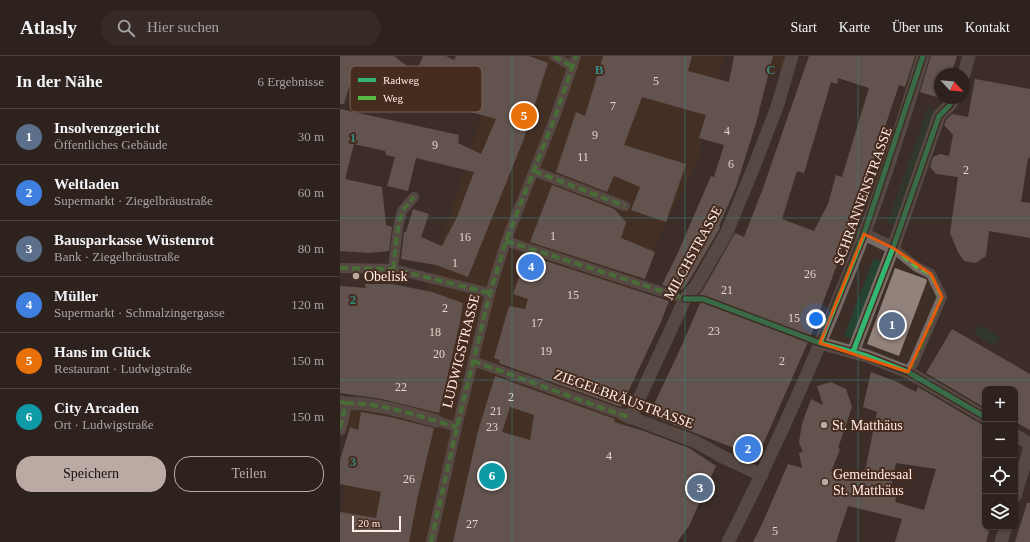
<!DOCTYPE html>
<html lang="de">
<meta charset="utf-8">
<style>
body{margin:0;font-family:"Times New Roman",serif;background:#362a27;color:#f1f3f6}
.controls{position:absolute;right:12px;bottom:12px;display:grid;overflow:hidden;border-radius:8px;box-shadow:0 1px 3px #0004}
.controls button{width:36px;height:36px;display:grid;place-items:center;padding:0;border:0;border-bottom:1px solid #493f3c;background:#2e221e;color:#f1f3f6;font:20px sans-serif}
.compass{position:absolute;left:594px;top:12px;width:36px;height:36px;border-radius:50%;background:#2e221e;box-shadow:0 1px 3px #0004;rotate:116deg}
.scale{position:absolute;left:12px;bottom:10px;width:49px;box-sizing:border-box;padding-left:4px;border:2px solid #ffede5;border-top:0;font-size:11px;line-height:14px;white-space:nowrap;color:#ffede5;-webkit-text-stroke:3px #462b1f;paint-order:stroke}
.you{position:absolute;left:476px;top:263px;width:14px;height:14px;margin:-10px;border:3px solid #fff;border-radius:50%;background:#1a73e8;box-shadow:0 0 0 6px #1a73e833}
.badge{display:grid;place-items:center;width:26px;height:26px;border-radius:50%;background:#bbaaa3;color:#fff;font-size:13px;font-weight:700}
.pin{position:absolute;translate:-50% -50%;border:2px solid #fff;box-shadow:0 1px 4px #0006}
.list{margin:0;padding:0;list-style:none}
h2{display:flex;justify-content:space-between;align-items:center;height:52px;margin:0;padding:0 16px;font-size:17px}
h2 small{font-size:13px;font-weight:400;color:#a7a4a4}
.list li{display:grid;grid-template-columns:26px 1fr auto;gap:12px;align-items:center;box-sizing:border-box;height:56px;padding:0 16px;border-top:1px solid #493f3c}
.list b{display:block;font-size:15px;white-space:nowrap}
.list p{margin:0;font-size:13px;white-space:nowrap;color:#a7a4a4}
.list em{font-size:13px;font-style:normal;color:#a7a4a4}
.actions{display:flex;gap:8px;padding:12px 16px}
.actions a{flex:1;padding:9px 0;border:1px solid #bbaaa3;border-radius:16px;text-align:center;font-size:14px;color:#bbaaa3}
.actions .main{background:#bbaaa3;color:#111}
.icon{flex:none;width:22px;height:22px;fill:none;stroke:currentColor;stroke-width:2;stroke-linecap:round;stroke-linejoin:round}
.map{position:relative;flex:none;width:690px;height:486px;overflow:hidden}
header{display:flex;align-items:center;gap:24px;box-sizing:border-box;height:56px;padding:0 20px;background:#2e221e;border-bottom:1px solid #493f3c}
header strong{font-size:19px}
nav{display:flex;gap:22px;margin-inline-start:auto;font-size:14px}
.search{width:280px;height:36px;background:#362a27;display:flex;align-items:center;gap:10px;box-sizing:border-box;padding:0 14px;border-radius:22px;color:#a7a4a4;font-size:15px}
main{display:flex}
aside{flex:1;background:#2e221e}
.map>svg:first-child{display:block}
</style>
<header>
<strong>Atlasly</strong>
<div class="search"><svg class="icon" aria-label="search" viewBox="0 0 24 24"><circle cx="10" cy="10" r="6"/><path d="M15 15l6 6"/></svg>Hier suchen</div>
<nav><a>Start</a><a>Karte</a><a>Über uns</a><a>Kontakt</a></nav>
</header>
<main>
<aside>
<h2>In der Nähe<small>6 Ergebnisse</small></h2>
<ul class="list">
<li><span class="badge" style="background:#5c6f8a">1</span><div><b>Insolvenzgericht</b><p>Öffentliches Gebäude</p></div><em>30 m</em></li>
<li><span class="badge" style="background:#3f7fe0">2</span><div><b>Weltladen</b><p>Supermarkt · Ziegelbräustraße</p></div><em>60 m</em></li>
<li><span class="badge" style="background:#5c6f8a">3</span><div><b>Bausparkasse Wüstenrot</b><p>Bank · Ziegelbräustraße</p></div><em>80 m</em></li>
<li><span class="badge" style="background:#3f7fe0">4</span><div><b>Müller</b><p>Supermarkt · Schmalzingergasse</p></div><em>120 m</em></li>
<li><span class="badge" style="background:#e8710a">5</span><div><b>Hans im Glück</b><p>Restaurant · Ludwigstraße</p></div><em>150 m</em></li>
<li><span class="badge" style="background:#0f9aa8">6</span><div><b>City Arcaden</b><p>Ort · Ludwigstraße</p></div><em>150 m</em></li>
</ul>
<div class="actions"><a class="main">Speichern</a><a>Teilen</a></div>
</aside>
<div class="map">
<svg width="690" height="486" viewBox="0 0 690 486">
<rect width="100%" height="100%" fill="#3d2e28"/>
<path fill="#4f3122" d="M160 0H384L357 107 239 337 289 354 271 486H0L10 351 50 352Z
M392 0H447L443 13Z"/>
<path fill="#264332" d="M588 52 595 55 555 169 547 167Z
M534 202 542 206 511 283 504 280Z
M640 269 660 281 655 290 634 278Z"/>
<path fill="#92827c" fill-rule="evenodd" d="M0 0H54L76 17 83 0H106L114 4 116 0H189L208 7 183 85 128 221 96 209 61 203 64 176H66L73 153 89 158 81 181 102 190 117 161 134 116 76 102 68 135 47 130 55 101 46 99 45 95 14 88 5 123 42 131 46 169 52 171 49 195 28 197 0 195V53L119 79 118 87 141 98 156 63 131 56 139 20 114 27 103 9 90 41 61 30 52 44 13 17 4 48H0Z
M263 0H352L348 15 389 26 394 0H433L416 67 396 131 379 170 380 171V172L349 225 342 234 322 229 337 199 371 120 374 121 384 89 359 82 366 59 302 41 284 89 346 108 326 166 291 154 300 131 274 120 267 136 216 116 236 56 245 60Z
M469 0H575L565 31 559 29 516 157 471 279 418 400 386 389 309 359 343 287 363 240 359 239 363 234 395 177 404 181 422 135ZM498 22 529 32 502 121 496 119 488 148 474 175 442 163 457 115 464 117 491 26 497 28Z
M591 0H617L611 18H600V42L580 36Z
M635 23 690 33V102H688L681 146 690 147V182L649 175 646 200 636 207 624 205 618 196 610 177 618 121 596 118 590 111 593 101 600 98 609 100 613 79 604 69 606 64 612 58 628 61Z
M212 129 274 153 286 166 281 182 315 196 305 223 190 186Z
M187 199 329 245 320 268 281 351 159 307 160 304 154 302 169 250 185 253 188 243 173 238Z
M555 212 586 223 587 225 559 300 527 288Z
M25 228H52L92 236 123 247 120 266 99 357 42 343 0 337V230L26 232Z
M612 273 690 318V374L675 366V333H645V352L586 317Z
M531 316 557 326 576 336 578 331 641 368 645 369V471H650L646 486H555L562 463 508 450 496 486H413L423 466 448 408 462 412 459 396H463L459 386 462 368 471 343 483 349 477 330 491 326 506 333 512 351 498 392 500 393 491 416 523 425 537 356 523 351ZM556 407 596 413 584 454 555 446 558 434 551 432Z
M155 320 275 363 274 366 301 374 349 392 376 410 349 470 337 486H113L138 375ZM170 351 194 359 190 384 162 376Z
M21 356 50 361 94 372 78 439 69 486H0V456L36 462 41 436 0 428V404L10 371 18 374Z
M687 447H690V486H675Z"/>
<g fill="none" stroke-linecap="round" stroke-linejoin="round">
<path stroke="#766b66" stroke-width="10" d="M214 0 233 11
M194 115 285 150
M166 185 335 240
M553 192 577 211 591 218 602 241 574 306 568 316
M0 212 53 213 150 237
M53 213 58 172 62 155 74 141
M133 305 284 359
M97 365 117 371
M91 486 117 371 150 237 166 185 215 61 236 0"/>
<path stroke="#766b66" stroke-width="13" d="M624 18 629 0
M524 178 553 192
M480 287 527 300 568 316 645 361
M513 296 553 192 599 60 609 50 614 42
M0 346 6 347 0 373
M6 347C37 347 67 357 97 365
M284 359 356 386 383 401 422 419
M290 362 345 243 356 230 387 176 413 113 437 51 452 0
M675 379 690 388
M675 440 690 391
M388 486C439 386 484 283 524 178 546 121 565 59 583 0
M661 486 666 471"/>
<path stroke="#58b947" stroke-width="4" stroke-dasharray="8 4" stroke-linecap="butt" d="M214 0 233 11
M194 115 285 150
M166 185 347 243
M553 192 577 211 591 218 602 241 574 306 568 316
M0 212 53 213 150 237
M53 213 58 172 62 155 74 141
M133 305 290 362
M0 346 6 347 0 373
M6 347C44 347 81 361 117 371
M91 486 117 371 150 237 166 185 215 61 236 0"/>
<defs>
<path id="cycleway" d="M345 243H363L480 287 527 300 568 316 645 361
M480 287 524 178 583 0
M513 296 553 192 599 60 609 50 614 42"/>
</defs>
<use href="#cycleway" stroke="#462b1f" stroke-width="8"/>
<use href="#cycleway" stroke="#33b770" stroke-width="5"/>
</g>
<path d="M0 0H690V486H0ZM524 178 553 192 591 218 602 241 568 316 480 287Z" fill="#3d2e28" fill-opacity=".55" fill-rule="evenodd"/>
<path fill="none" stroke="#e8590c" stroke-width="3" stroke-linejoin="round" d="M524 178 553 192 591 218 602 241 568 316 480 287Z"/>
<path fill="none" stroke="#338880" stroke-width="1" stroke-opacity="0.55" d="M172 0V486M345 0V486M518 0V486M0 162H690M0 324H690"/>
<g fill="#bbaaa3" stroke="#462b1f" stroke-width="1.5">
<circle cx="16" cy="220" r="4"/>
<circle cx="484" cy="369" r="4"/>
<circle cx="485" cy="426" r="4"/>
</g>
<g text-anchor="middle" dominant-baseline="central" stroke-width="4" stroke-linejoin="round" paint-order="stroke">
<g font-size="12" fill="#e4d2cb">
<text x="316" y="25">5</text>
<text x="273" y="50">7</text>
<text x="387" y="75">4</text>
<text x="255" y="79">9</text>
<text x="95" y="89">9</text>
<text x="243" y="101">11</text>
<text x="391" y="108">6</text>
<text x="626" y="114">2</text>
<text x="213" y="180">1</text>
<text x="125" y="181">16</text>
<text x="115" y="207">1</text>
<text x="470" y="218">26</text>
<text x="387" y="234">21</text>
<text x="233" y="239">15</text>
<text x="105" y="252">2</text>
<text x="454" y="262">15</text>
<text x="197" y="267">17</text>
<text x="374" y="275">23</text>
<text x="95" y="276">18</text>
<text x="206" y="295">19</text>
<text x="99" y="298">20</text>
<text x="442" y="305">2</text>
<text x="61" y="331">22</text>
<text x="171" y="341">2</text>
<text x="156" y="355">21</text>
<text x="152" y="371">23</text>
<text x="269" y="400">4</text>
<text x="69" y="423">26</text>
<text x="132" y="468">27</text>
<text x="435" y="475">5</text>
</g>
<g font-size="14" fill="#ffede5" stroke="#462b1f">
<text transform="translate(523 140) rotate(-70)">SCHRANNENSTRASSE</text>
<text transform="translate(353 197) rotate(-61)">MILCHSTRASSE</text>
<text transform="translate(121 295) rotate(-76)">LUDWIGSTRASSE</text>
<text transform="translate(284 343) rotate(20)">ZIEGELBRÄUSTRASSE</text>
</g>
<g font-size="14" fill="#ffede5" stroke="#462b1f" text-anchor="start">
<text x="24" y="220">Obelisk</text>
<text x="492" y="369">St. Matthäus</text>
<text x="493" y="418">Gemeindesaal<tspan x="493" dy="16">St. Matthäus</tspan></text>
</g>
</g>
<rect x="10" y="10" width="132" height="46" rx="6" fill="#462b1f" stroke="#7e655a" stroke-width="1"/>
<rect x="18" y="22" width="18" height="4" fill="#33b770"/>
<rect x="18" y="40" width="18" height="4" fill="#58b947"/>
<g font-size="11" fill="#ffede5">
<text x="43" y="28">Radweg</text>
<text x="43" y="46">Weg</text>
</g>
<g font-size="13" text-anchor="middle" font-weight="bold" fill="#338880" stroke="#462b1f" stroke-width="4" stroke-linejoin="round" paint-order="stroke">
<text x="259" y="18">B</text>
<text x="431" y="18">C</text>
<text x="13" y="86">1</text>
<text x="13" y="248">2</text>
<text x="13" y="410">3</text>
</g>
</svg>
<div class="controls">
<button>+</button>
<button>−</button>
<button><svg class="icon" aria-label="locate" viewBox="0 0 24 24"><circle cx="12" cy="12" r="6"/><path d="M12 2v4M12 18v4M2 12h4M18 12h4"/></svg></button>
<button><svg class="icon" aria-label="layers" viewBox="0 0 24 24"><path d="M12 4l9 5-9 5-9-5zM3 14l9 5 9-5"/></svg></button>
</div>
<svg class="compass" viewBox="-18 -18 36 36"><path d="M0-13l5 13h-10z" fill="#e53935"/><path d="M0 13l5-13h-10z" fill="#a7a4a4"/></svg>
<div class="scale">20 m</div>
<div class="you"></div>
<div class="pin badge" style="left:552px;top:269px;background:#5c6f8a">1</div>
<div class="pin badge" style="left:408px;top:393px;background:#3f7fe0">2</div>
<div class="pin badge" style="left:360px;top:432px;background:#5c6f8a">3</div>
<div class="pin badge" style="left:191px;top:211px;background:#3f7fe0">4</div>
<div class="pin badge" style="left:184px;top:60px;background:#e8710a">5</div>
<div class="pin badge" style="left:152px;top:420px;background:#0f9aa8">6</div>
</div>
</main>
